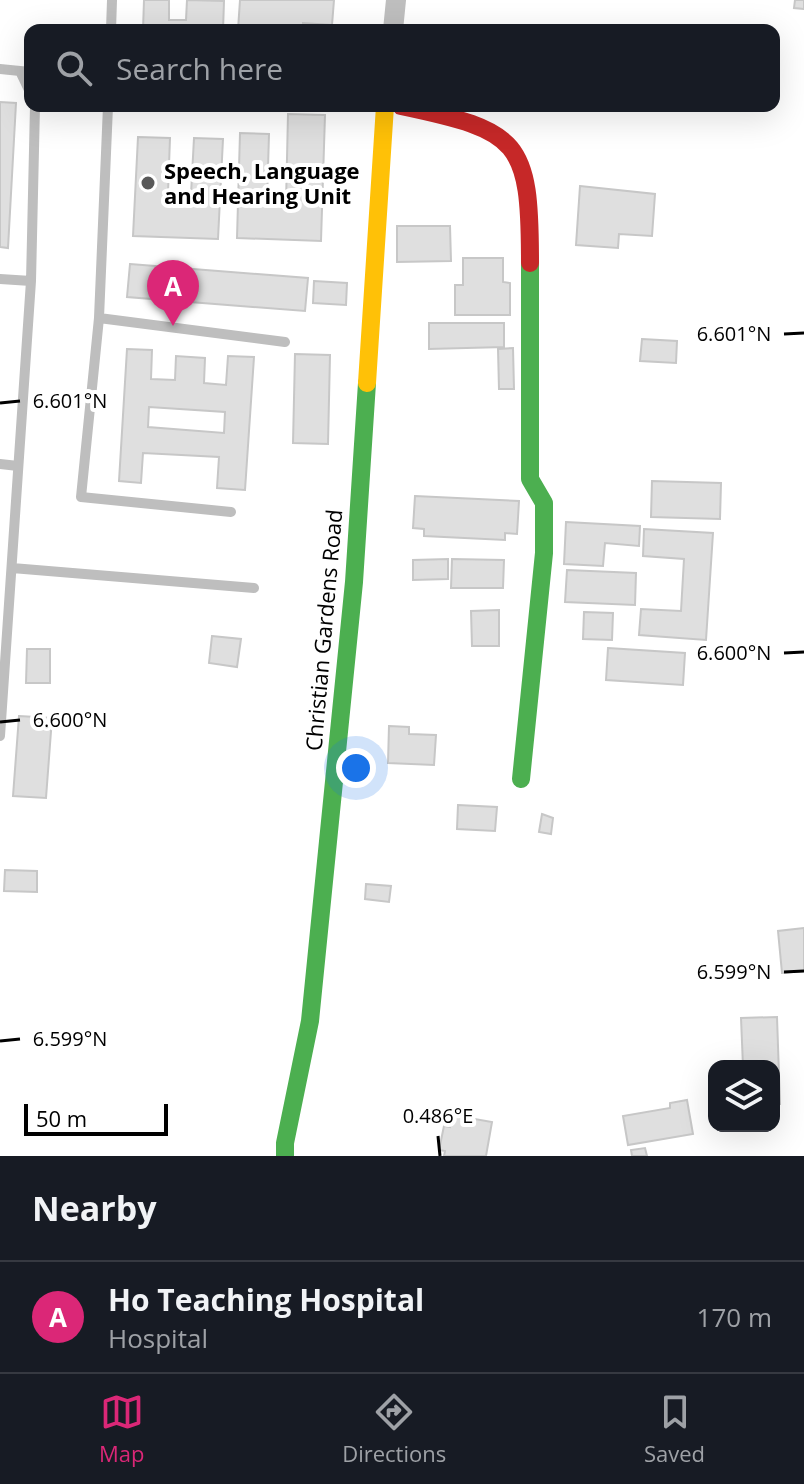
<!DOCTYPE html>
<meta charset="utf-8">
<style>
body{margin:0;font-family:"Open Sans",sans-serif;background:#20242c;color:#f1f3f6}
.controls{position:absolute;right:24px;bottom:24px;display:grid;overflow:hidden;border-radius:16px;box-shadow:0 8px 32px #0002}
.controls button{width:72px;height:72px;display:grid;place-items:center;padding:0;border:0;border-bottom:2px solid #363941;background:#171b24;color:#f1f3f6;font:40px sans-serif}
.scale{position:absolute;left:24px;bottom:20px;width:144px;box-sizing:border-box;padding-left:8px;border:4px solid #000;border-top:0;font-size:22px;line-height:28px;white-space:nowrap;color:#000;-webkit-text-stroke:6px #fff;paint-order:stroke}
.you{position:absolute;left:356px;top:768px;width:28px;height:28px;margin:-20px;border:6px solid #fff;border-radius:50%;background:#1a73e8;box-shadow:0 0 0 12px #1a73e833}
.badge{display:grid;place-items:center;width:52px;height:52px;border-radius:50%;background:#db2777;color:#fff;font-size:26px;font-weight:700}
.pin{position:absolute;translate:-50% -66px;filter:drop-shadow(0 2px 4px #0008)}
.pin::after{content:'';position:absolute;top:42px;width:28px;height:24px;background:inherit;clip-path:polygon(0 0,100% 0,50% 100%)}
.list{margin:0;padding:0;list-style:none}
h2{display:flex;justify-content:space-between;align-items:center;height:104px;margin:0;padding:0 32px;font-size:34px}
h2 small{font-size:26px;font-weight:400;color:#9ea1a6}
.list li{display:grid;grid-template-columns:52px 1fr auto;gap:24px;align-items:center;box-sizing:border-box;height:112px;padding:0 32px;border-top:2px solid #363941}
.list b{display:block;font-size:30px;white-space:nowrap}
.list p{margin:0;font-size:26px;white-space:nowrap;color:#9ea1a6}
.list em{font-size:26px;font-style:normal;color:#9ea1a6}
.icon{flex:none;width:44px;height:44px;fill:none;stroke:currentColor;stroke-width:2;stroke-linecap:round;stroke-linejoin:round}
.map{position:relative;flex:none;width:804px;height:1156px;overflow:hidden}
.search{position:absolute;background:#171b24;box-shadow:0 8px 32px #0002;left:24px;right:24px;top:24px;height:88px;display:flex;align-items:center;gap:20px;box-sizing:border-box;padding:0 28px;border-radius:16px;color:#9ea1a6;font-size:30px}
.sheet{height:216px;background:#171b24}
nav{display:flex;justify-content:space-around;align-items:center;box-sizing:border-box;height:112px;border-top:2px solid #363941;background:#171b24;font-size:22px;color:#9ea1a6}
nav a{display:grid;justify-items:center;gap:4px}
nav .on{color:#db2777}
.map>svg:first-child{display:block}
</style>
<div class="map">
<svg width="804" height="1156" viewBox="0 0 804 1156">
<rect width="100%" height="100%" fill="#fff"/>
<path fill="#dfdfdf" stroke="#c7c7c7" stroke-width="2" fill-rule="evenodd" d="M144 0H169V20H186L187 0 224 1 223 30H143Z
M240 0H334L332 25 303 23V30H238Z
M795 0H804V9L794 8Z
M0 102 16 103 8 248 0 247Z
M288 114 325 115 321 241 237 238 240 133 269 134 267 202 286 203Z
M138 137 170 138 168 193 191 194 194 138 223 139 218 239 133 236Z
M580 186 655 194 652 236 619 234 618 248 576 245Z
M397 226H450L451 261 397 262Z
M463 258H503V282L510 283V315H455V285H463Z
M130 264 308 278 305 311 127 297Z
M314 281 347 283 346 305 313 303Z
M429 323H504V347L429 349Z
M642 339 677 341 676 363 640 361Z
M513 348 514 389H499L498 349Z
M127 349 152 350 151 379 175 380 176 356 205 358 204 383 226 385 228 356 254 357 245 490 217 488 219 457 143 453 141 483 119 481ZM149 407 225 412 224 433 148 427Z
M295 354 330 355 328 444 293 443Z
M652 481 721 483 720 519 651 517Z
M415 496 519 501 517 534 505 533V540L424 536V529L413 528Z
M566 522 640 526 639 546 605 543 603 566 564 564Z
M644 529 713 533 706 640 639 635 641 609 681 611 684 559 643 556Z
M448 559V579L413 580V560Z
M452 559 504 560 503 588H451Z
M567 570 636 573 635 605 565 602Z
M499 610V646H472L471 611Z
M584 612 613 613 612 640 583 639Z
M212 636 241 639 237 667 209 663Z
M608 648 685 653 683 685 606 680Z
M27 649H50V683H26Z
M19 716 52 718 46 798 13 796Z
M389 726 409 727V734L436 735 434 765 388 763Z
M458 805 497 807 495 831 457 829Z
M542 814 553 818 551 834 539 832Z
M5 870 37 871V892L4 891Z
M366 884 391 886 389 902 365 899Z
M804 928V971L782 973 778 931Z
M777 1017 780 1104H774V1066H743L741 1018Z
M687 1100 693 1134 628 1145 623 1116 670 1108V1103Z
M452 1115 492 1122 486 1156H444L445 1151 439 1150 444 1126 450 1127Z
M645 1148 647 1156H632L631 1150Z"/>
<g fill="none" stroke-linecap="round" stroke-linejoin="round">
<path stroke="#bebebe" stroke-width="10" d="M111 30 112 0
M0 69 30 72
M20 71 30 92
M108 106 99 318 81 497 231 512
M0 279 31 281
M99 318 285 342
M0 464 18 466
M12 568 254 588
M0 736 31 281 35 106"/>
<path stroke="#bebebe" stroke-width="20" d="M393 30 396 0"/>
<path stroke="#4caf50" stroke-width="18" d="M521 779 544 553V503L530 479V263
M285 1156V1143L310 1021 354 582 367 383"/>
<path stroke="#ffc107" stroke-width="18" d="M367 383 385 106"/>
<path stroke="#c62828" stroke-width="18" d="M401 106C520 131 530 140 530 263"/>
</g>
<path fill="none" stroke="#000" stroke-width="3" d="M784 334 804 333M0 403 20 401M784 653 804 652M0 722 20 720M784 972 804 971M0 1041 20 1039M438 1136 440 1156"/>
<circle fill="#595959" stroke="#fff" stroke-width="3" cx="148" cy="183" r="8"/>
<g text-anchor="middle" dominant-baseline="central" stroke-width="8" stroke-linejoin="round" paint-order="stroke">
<g font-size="22" font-weight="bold" fill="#000" stroke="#fff" text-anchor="start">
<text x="164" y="170">Speech, Language<tspan x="164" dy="25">and Hearing Unit</tspan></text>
</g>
<g font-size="22" fill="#000" stroke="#fff">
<text transform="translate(323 630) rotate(-85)">Christian Gardens Road</text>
</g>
</g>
<g font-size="20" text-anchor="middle" fill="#000" stroke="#fff" stroke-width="8" stroke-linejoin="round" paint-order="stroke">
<text x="734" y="341">6.601°N</text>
<text x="70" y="408">6.601°N</text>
<text x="734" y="660">6.600°N</text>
<text x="70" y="727">6.600°N</text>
<text x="734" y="979">6.599°N</text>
<text x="70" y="1046">6.599°N</text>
<text x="438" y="1123">0.486°E</text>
</g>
</svg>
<div class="controls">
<button><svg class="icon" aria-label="layers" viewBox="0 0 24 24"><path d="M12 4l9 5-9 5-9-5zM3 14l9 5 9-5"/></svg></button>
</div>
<div class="scale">50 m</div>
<div class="you"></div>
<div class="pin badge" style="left:173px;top:326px">A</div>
<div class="search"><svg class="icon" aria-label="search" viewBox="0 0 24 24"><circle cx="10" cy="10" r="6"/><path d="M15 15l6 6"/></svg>Search here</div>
</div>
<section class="sheet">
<h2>Nearby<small></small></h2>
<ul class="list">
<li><span class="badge">A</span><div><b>Ho Teaching Hospital</b><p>Hospital</p></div><em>170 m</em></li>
</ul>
</section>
<nav>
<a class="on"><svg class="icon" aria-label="map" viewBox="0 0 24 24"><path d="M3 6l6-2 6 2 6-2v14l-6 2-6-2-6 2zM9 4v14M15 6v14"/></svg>Map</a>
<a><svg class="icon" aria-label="directions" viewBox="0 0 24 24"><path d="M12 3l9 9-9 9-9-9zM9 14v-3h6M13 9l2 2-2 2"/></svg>Directions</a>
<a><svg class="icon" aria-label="saved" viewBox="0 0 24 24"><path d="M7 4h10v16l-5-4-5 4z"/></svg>Saved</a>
</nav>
